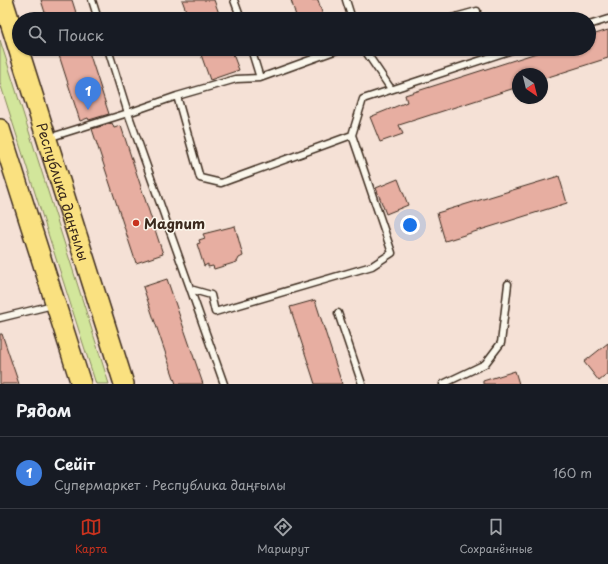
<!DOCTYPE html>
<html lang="ru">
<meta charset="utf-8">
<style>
body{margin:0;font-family:"Playpen Sans",sans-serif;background:#20242c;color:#f1f3f6}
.compass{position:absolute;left:512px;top:68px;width:36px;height:36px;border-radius:50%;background:#171b24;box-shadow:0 1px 3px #0004;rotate:145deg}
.you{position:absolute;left:410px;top:225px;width:14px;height:14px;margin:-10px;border:3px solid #fff;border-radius:50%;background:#1a73e8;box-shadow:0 0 0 6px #1a73e833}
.badge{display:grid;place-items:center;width:26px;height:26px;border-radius:50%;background:#c8321e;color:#fff;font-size:13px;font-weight:700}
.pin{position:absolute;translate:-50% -33px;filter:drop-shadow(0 1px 2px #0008)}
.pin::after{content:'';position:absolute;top:21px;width:14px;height:12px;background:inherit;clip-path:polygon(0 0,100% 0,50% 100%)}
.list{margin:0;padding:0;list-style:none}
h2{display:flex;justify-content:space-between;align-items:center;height:52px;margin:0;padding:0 16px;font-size:17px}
h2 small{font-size:13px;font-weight:400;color:#9ea1a6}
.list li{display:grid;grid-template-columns:26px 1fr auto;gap:12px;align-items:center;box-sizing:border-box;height:72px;padding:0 16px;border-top:1px solid #363941}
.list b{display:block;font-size:15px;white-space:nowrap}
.list p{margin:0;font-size:13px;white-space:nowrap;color:#9ea1a6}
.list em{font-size:13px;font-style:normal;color:#9ea1a6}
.icon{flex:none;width:22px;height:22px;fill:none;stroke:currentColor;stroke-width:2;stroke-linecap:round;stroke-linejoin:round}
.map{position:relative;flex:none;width:608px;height:384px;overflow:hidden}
.search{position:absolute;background:#171b24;box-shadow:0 1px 3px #0004;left:12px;right:12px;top:12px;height:44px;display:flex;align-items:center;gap:10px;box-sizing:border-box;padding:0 14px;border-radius:22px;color:#9ea1a6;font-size:15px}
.sheet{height:124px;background:#171b24}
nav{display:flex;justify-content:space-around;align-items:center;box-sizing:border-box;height:56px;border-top:1px solid #363941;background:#171b24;font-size:11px;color:#9ea1a6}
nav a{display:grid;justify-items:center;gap:2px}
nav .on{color:#c8321e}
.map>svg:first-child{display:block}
</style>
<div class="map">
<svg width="608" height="384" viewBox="0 0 608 384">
<rect width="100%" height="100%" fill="#f5e1d6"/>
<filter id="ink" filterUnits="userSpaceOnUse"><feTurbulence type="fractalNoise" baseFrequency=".025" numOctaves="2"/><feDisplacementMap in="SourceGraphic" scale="8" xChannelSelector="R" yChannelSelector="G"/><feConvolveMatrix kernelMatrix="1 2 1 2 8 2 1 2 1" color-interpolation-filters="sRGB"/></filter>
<g filter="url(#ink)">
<path fill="#d2e69b" stroke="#86885c" d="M0 40 109 384H96L0 83Z"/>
<path fill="#e7aea1" stroke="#3b2a1e" d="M41 0H72L78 19H47Z
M182 0H214L221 19H189Z
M291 0H318L324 19H297Z
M608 30V58L542 79V74H518V87L399 125 403 134 380 142 370 117 407 102 405 95 549 49H589V36Z
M57 49H88L109 114 89 120 88 118 80 121Z
M199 49H231L239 70 210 80Z
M112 123 114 128 121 126 163 254 136 263 92 129Z
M559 176 567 203 445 241 437 213Z
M398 179 408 205 386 214 376 188Z
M235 226 243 256 239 258 237 262 214 269 213 266 208 267V264L204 266 197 244 200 243 199 240 205 238 203 234Z
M167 279 203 384H176L143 287Z
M315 300 342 384H315L290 307Z
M0 334H2L19 384H0Z
M608 343V374L599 381 584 362Z
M515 371 519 384H483V381Z"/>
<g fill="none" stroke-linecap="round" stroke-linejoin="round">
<defs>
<path id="service" d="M92 0 98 19
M234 0 241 19
M346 0 352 19
M448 19 477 11
M589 25 608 19
M108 49 128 113 224 384
M251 49 260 78
M364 49 391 89
M177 96 200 178 221 183 352 135
M48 138 128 113 177 96 236 79 260 78 340 49
M190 289 211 295 215 312 372 266 392 253 352 135 363 99 515 49
M338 313 362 384
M0 318 53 305
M443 384 485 364 501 343 508 284"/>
<g id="primary">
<path id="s1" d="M3 0 124 384"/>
<path d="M0 129 81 384"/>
</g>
</defs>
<use href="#service" stroke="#3b2a1e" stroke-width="9"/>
<use href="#primary" stroke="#3b2a1e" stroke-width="22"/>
<use href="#service" stroke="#fbf7ec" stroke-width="6"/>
<use href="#primary" stroke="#fae180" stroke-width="19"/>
</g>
</g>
<circle fill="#c8321e" stroke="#fbf7ec" stroke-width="1.5" cx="136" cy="223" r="4"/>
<g text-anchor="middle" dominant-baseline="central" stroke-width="3" stroke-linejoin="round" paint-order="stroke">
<g font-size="14" fill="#3b2a1e" stroke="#fbf7ec">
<text stroke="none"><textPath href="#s1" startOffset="201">Республика даңғылы</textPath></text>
</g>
<g font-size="14" font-weight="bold" fill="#3b2a1e" stroke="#fbf7ec" text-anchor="start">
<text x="144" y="223">Magnum</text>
</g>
</g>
</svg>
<svg class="compass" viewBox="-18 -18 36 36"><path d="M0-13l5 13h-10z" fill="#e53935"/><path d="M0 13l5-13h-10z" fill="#9ea1a6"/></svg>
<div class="you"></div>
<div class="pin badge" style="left:88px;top:110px;background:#3f7fe0">1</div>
<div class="search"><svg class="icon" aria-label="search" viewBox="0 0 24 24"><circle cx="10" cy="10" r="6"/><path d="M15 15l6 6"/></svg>Поиск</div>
</div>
<section class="sheet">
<h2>Рядом<small></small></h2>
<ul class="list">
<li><span class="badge" style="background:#3f7fe0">1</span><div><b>Сейіт</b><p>Супермаркет · Республика даңғылы</p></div><em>160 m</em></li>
</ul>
</section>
<nav>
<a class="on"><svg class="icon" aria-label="map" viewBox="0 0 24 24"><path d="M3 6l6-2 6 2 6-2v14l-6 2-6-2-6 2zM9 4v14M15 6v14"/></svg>Карта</a>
<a><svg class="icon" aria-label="directions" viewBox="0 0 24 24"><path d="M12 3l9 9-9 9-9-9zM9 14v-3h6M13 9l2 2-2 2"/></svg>Маршрут</a>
<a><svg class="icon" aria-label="saved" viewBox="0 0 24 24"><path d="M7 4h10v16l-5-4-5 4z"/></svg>Сохранённые</a>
</nav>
